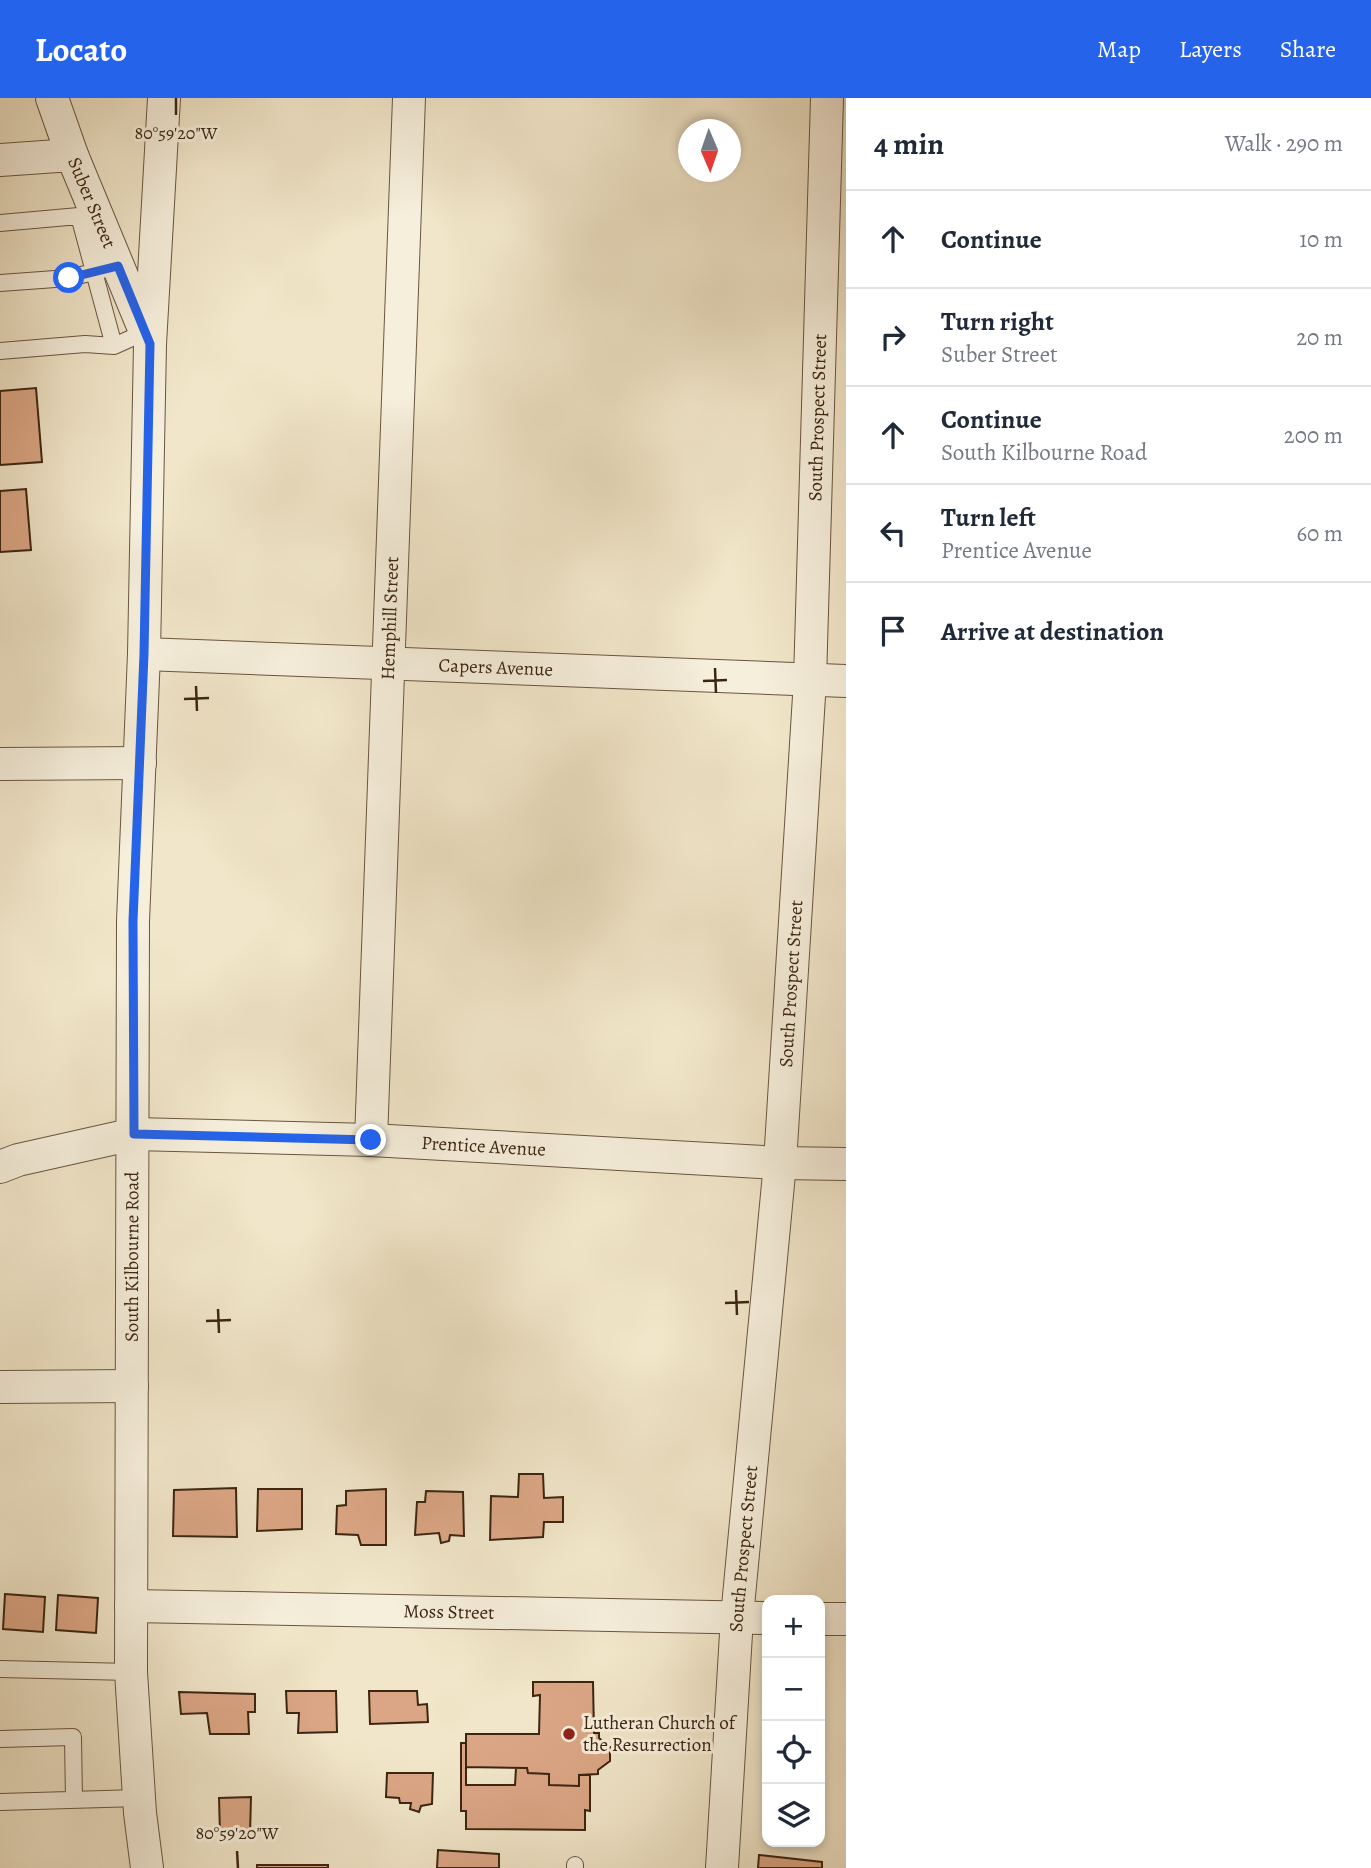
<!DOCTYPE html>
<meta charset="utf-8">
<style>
body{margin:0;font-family:Alegreya,serif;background:#f2f2f3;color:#1f2937}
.controls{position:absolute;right:21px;bottom:21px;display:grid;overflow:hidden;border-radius:14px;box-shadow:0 4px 10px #0003}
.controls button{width:63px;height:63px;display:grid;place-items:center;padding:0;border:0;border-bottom:2px solid #e0e1e3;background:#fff;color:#1f2937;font:35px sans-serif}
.compass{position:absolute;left:678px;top:21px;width:63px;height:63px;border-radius:50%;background:#fff;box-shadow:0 4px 10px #0003;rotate:178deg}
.stop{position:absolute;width:21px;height:21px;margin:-16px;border:5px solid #2563eb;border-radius:50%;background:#fff}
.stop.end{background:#2563eb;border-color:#fff;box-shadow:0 2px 7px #0008}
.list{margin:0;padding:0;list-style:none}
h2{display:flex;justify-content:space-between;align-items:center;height:91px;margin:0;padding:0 28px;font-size:30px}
h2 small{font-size:23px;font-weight:400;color:#747a83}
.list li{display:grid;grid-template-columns:46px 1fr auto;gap:21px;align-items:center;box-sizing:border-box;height:98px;padding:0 28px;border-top:2px solid #e0e1e3}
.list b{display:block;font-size:26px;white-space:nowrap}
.list p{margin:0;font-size:23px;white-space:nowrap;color:#747a83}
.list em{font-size:23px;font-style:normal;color:#747a83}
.icon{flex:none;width:38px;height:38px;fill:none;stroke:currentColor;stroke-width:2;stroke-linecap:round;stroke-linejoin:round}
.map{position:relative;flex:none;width:846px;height:1770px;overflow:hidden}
header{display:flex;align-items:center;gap:42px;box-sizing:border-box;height:98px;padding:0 35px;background:#2563eb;color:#fff}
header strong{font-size:33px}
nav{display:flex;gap:38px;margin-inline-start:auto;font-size:24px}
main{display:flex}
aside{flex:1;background:#fff}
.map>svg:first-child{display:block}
</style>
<header>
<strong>Locato</strong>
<nav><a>Map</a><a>Layers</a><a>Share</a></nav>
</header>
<main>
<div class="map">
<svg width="846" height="1770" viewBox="0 0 846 1770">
<rect width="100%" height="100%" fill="#f1e6c9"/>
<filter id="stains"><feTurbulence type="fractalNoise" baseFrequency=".00286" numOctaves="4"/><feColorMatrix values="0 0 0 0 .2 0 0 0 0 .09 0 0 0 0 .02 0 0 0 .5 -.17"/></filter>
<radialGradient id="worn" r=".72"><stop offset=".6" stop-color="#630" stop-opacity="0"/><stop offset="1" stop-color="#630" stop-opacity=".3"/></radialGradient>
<path fill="#dba685" stroke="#3c2511" stroke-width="2" d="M36 290 42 364 0 367V293Z
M26 391 31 452 0 454V393Z
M519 1376H543L544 1400 563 1399V1424H544L543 1439 490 1442 491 1398 518 1399Z
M236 1390 237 1439 173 1438 174 1392Z
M258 1391H302V1431L257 1433Z
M386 1391V1447H361L358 1437 336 1436 337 1408 346 1407V1393Z
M426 1393 463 1394 464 1438 450 1437 449 1443 441 1445 439 1435 415 1437 417 1404H425Z
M5 1496 45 1499 43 1534 3 1531Z
M58 1497 98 1500 96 1535 56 1532Z
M533 1584H593L594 1635H599V1640L610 1649V1663L598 1672V1676L579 1677V1688L549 1687V1676L528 1675 527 1670 466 1669V1636H539L540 1597 533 1598Z
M286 1593H336L337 1634 298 1635 299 1615H287Z
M369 1593H417L418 1607 427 1606 428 1624 370 1626Z
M179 1594 255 1596V1614H248L249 1636H210L207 1615 181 1616Z
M461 1645H466V1687H515L516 1670H527L528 1675 549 1676V1687L579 1688V1677H590V1713L585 1712V1732L466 1731V1713H461Z
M387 1675H433L432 1706 421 1708 419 1714 410 1711 411 1705H400L399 1700 386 1699Z
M251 1699 250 1736 220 1735 219 1700Z
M438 1752 499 1756V1770H437Z
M759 1757 822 1764V1770H758Z
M257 1767H328V1770H257Z"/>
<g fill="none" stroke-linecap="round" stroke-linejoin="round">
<defs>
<path id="lane" d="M0 125 79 118 114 248
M0 185 69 180 102 172
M0 253 85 246 114 248 145 234
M0 1571 131 1574
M0 1641 73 1639 74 1702
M0 1704 139 1700
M575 1770V1767"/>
<g id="street">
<path id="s1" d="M52 0 72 57 147 238"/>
<path d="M0 62 72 57"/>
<path id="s2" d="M144 556 846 583"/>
<path d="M0 666 140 665"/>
<path id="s3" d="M371 1042 409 0"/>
<path id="s4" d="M0 1069 18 1062 134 1036 371 1042 780 1065 846 1066"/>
<path d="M0 1289 132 1288"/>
<path id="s5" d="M131 1508 767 1520"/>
<path d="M820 1521H846"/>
<path id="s6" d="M147 1770 140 1715 131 1574 133 823 144 556 150 246 164 0"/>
<path id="s7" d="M722 1770 737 1519 780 1065 810 582 827 0"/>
</g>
</defs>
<use href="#lane" stroke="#69553f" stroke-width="18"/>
<use href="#street" stroke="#69553f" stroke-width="34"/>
<use href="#lane" stroke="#f6efdc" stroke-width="16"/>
<use href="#street" stroke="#f6efdc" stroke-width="32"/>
</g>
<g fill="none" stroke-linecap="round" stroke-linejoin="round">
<path stroke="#2563eb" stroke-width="9" d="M69 180 118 168 150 246 144 556 133 823 134 1036 371 1042"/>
</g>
<path fill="none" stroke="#3c2511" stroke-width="2.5" d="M176 0V17M715 570 716 595M703 583 727 582M196 588 197 613M184 601 209 600M736 1192 737 1217M725 1205 749 1204M218 1211 219 1235M206 1223 231 1222M237 1753 238 1770"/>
<circle fill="#8f2418" stroke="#f6efdc" stroke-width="2.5" cx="569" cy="1636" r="7"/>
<g text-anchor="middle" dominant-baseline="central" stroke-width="6" stroke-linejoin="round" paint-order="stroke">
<g font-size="19" fill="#3c2511" stroke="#f6efdc">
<text stroke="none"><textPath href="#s1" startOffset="112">Suber Street</textPath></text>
<text stroke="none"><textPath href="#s7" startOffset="1454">South Prospect Street</textPath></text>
<text stroke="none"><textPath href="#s3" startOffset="522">Hemphill Street</textPath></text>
<text stroke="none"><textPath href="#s2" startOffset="352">Capers Avenue</textPath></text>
<text stroke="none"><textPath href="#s7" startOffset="887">South Prospect Street</textPath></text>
<text stroke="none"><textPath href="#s4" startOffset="488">Prentice Avenue</textPath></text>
<text stroke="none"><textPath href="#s6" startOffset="612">South Kilbourne Road</textPath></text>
<text stroke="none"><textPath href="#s7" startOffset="320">South Prospect Street</textPath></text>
<text stroke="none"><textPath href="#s5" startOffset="318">Moss Street</textPath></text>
</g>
<g font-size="19" fill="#3c2511" stroke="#f6efdc" text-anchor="start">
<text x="583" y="1625">Lutheran Church of<tspan x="583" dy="22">the Resurrection</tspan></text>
</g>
</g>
<g font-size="18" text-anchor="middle" fill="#3c2511" stroke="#f6efdc" stroke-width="6" stroke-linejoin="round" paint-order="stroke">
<text x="176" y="41">80°59'20"W</text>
<text x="237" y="1741">80°59'20"W</text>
</g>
<rect width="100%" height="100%" filter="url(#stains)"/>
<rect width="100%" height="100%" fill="url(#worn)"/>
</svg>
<div class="controls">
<button>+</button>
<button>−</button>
<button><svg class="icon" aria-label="locate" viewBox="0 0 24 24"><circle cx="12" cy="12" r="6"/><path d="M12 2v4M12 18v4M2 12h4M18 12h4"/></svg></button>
<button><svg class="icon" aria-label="layers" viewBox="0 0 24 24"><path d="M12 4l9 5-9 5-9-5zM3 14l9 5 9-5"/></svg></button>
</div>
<svg class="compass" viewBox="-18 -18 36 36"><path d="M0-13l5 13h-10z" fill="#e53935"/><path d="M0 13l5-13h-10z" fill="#747a83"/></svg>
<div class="stop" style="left:69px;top:180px"></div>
<div class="stop end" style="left:371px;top:1042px"></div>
</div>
<aside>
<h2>4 min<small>Walk · 290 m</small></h2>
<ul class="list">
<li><svg class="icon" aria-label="ahead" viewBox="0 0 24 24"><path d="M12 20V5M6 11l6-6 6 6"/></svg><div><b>Continue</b></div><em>10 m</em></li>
<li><svg class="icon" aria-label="right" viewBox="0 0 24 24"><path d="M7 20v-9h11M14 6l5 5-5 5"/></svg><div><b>Turn right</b><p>Suber Street</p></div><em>20 m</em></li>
<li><svg class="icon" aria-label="ahead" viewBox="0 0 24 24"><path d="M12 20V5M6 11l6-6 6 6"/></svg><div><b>Continue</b><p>South Kilbourne Road</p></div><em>200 m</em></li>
<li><svg class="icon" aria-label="left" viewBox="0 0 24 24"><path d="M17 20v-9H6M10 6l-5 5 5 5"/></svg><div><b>Turn left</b><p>Prentice Avenue</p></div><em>60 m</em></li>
<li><svg class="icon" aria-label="arrive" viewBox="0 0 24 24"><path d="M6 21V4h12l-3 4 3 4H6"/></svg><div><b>Arrive at destination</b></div></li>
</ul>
</aside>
</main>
